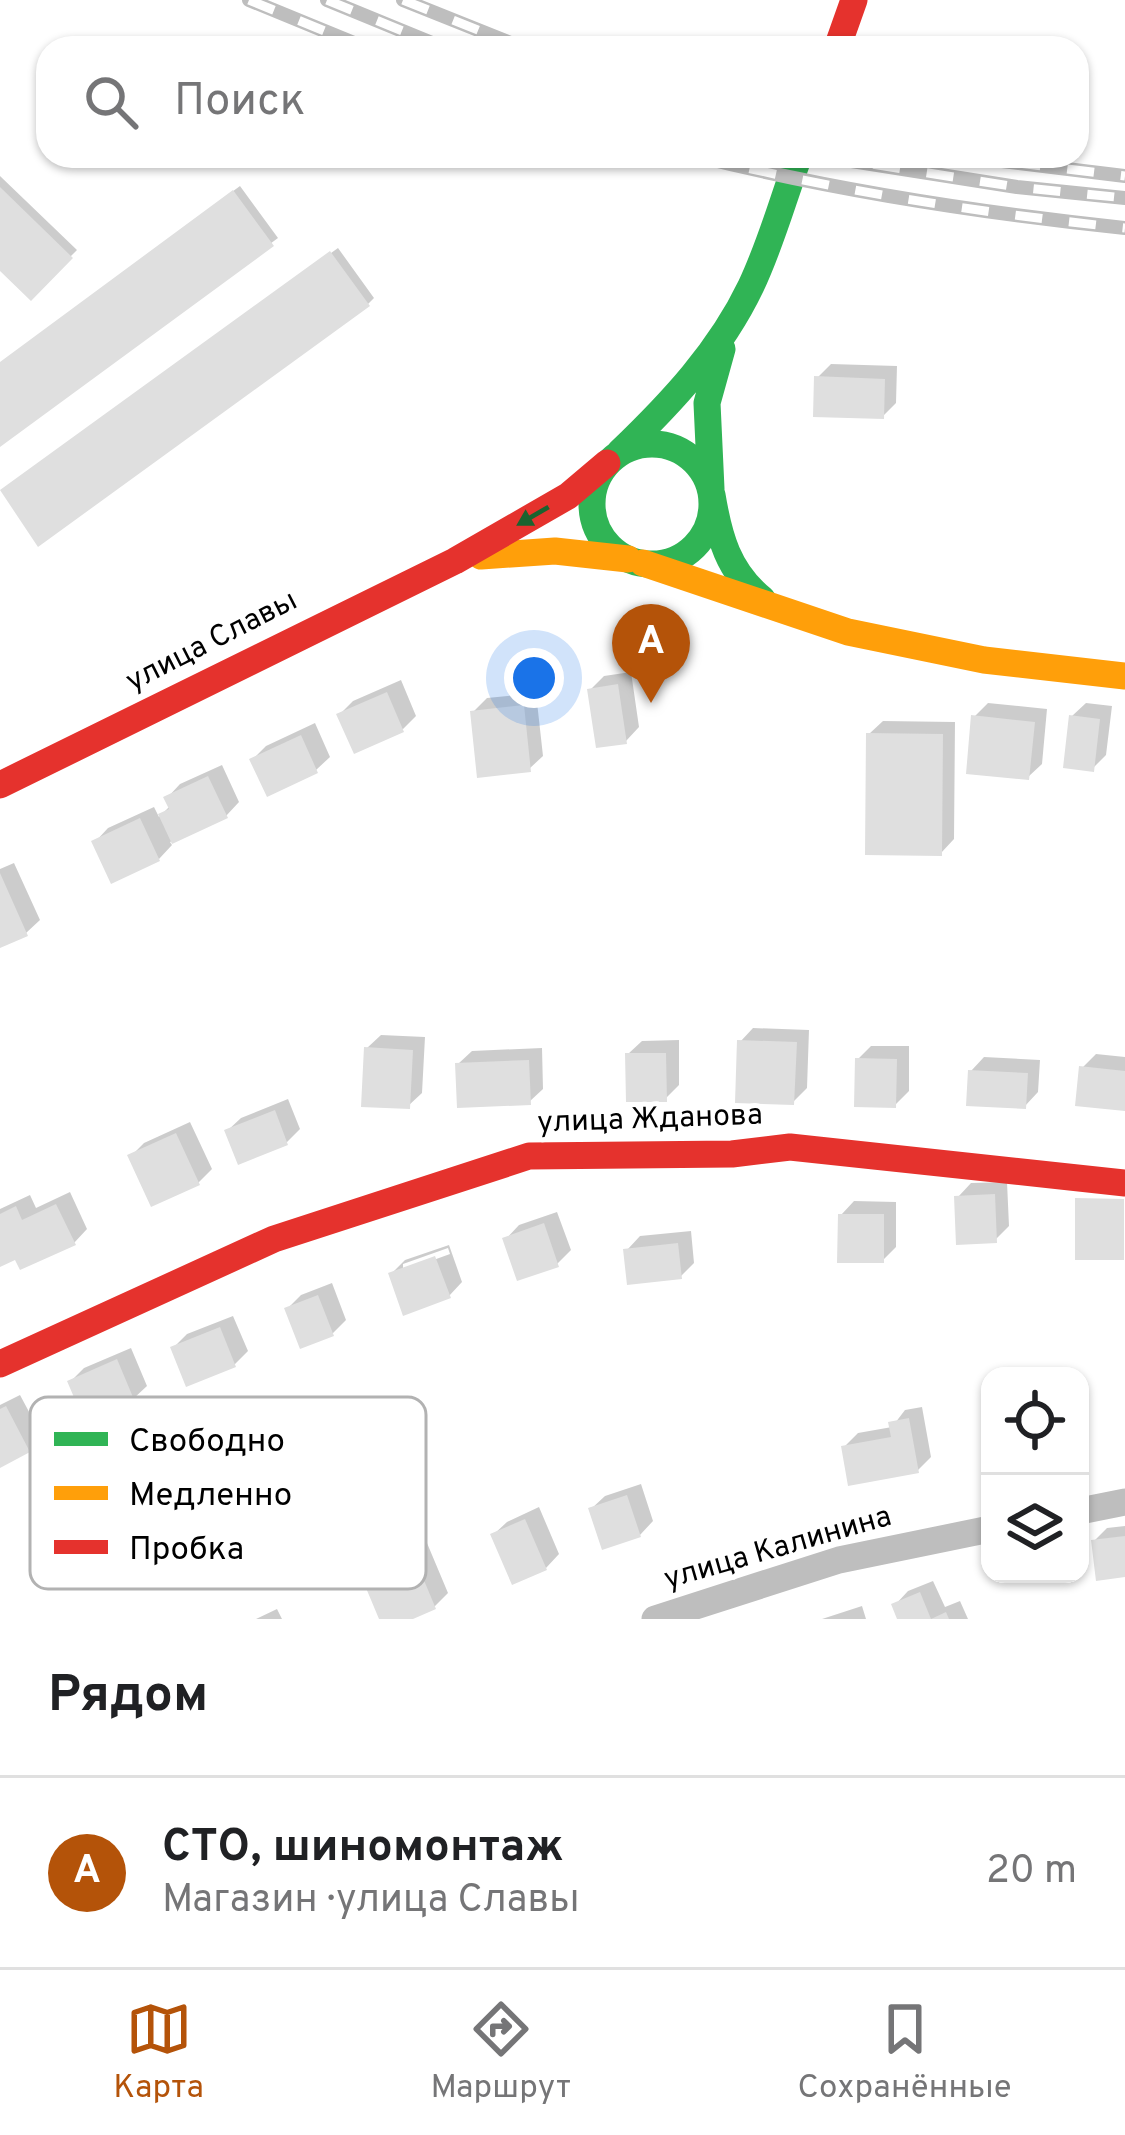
<!DOCTYPE html>
<html lang="ru">
<meta charset="utf-8">
<style>
body{margin:0;font-family:Overpass,sans-serif;background:#f2f2f2;color:#202124}
.controls{position:absolute;right:36px;bottom:36px;display:grid;overflow:hidden;border-radius:24px;box-shadow:0 3px 9px #0004}
.controls button{width:108px;height:108px;display:grid;place-items:center;padding:0;border:0;border-bottom:3px solid #e0e0e0;background:#fff;color:#202124;font:60px sans-serif}
.you{position:absolute;left:534px;top:678px;width:42px;height:42px;margin:-30px;border:9px solid #fff;border-radius:50%;background:#1a73e8;box-shadow:0 0 0 18px #1a73e833}
.badge{display:grid;place-items:center;width:78px;height:78px;border-radius:50%;background:#b45309;color:#fff;font-size:39px;font-weight:700}
.pin{position:absolute;translate:-50% -99px;filter:drop-shadow(0 3px 6px #0008)}
.pin::after{content:'';position:absolute;top:63px;width:42px;height:36px;background:inherit;clip-path:polygon(0 0,100% 0,50% 100%)}
.list{margin:0;padding:0;list-style:none}
h2{display:flex;justify-content:space-between;align-items:center;height:156px;margin:0;padding:0 48px;font-size:51px}
h2 small{font-size:39px;font-weight:400;color:#757577}
.list li{display:grid;grid-template-columns:78px 1fr auto;gap:36px;align-items:center;box-sizing:border-box;height:192px;padding:0 48px;border-top:3px solid #e0e0e0}
.list b{display:block;font-size:45px;white-space:nowrap}
.list p{margin:0;font-size:39px;white-space:nowrap;color:#757577}
.list em{font-size:39px;font-style:normal;color:#757577}
.icon{flex:none;width:66px;height:66px;fill:none;stroke:currentColor;stroke-width:2;stroke-linecap:round;stroke-linejoin:round}
.map{position:relative;flex:none;width:1125px;height:1619px;overflow:hidden}
.search{position:absolute;background:#fff;box-shadow:0 3px 9px #0004;left:36px;right:36px;top:36px;height:132px;display:flex;align-items:center;gap:30px;box-sizing:border-box;padding:0 42px;border-radius:36px;color:#757577;font-size:45px}
.sheet{height:348px;background:#fff}
nav{display:flex;justify-content:space-around;align-items:center;box-sizing:border-box;height:168px;border-top:3px solid #e0e0e0;background:#fff;font-size:33px;color:#757577}
nav a{display:grid;justify-items:center;gap:6px}
nav .on{color:#b45309}
.map>svg:first-child{display:block}
</style>
<div class="map">
<svg width="1125" height="1619" viewBox="0 0 1125 1619">
<rect width="100%" height="100%" fill="#fff"/>
<path fill="#0003" fill-rule="evenodd" d="M0 176 77 250 31 296 0 267Z
M240 186 278 238 0 444V363Z
M338 248 374 298 368 304 7 486Z
M831 364 897 366 896 403 883 416 817 378Z
M631 672 639 727 626 741 590 690 604 676Z
M401 680 416 716 403 729 340 714 353 701Z
M536 693 543 756 529 769 473 712 487 698Z
M988 703 1047 709 1042 764 1028 777 974 717Z
M1086 703 1112 706 1106 755 1092 769 1072 716Z
M883 721 955 722 954 839 941 853 869 734Z
M315 723 330 757 316 770 253 759 266 746Z
M222 765 239 802 226 816 170 842 172 845 159 859 95 842 108 828 154 807 159 817 170 806 167 798 180 784Z
M14 863 40 920 26 933 0 945V869Z
M753 1028 809 1030 807 1088 793 1102 740 1042Z
M381 1035 425 1037 422 1093 408 1106 367 1048Z
M679 1040V1085L665 1099 628 1054 642 1041Z
M871 1046H909V1091L895 1105 858 1059Z
M542 1048 543 1089 529 1102 458 1064 472 1051Z
M1096 1054 1125 1057V1108L1082 1068Z
M984 1057 1040 1060 1038 1092 1025 1106 971 1071Z
M288 1099 300 1129 287 1142 227 1131 241 1118Z
M190 1122 212 1169 198 1183 131 1156 144 1143Z
M1007 1182 1009 1226 995 1240 958 1197 971 1183Z
M70 1192 87 1229 74 1243 0 1263V1209L30 1195 36 1208Z
M854 1201 896 1202V1247L883 1260 841 1215Z
M557 1212 571 1250 557 1264 506 1239 519 1225Z
M691 1231 694 1263 681 1276 627 1250 640 1236Z
M449 1245 462 1282 449 1296 391 1274 405 1260ZM448 1248 450 1254 403 1271V1264Z
M332 1283 346 1320 332 1334 287 1309 301 1295Z
M233 1316 248 1351 234 1365 174 1347 187 1334Z
M131 1348 147 1386 133 1399 70 1382 84 1368Z
M20 1395 42 1436 29 1450 0 1465V1405Z
M922 1407 931 1457 918 1470 844 1447 858 1433 892 1427 905 1410Z
M641 1484 653 1521 640 1535 591 1509 605 1496Z
M539 1507 559 1554 546 1568 493 1535 507 1522Z
M1125 1526V1574L1094 1541 1107 1528Z
M427 1543 448 1593 434 1607 405 1619H383L364 1576 378 1563Z
M933 1581 945 1607 960 1601 968 1619H901L895 1605 908 1591Z
M862 1606 866 1619H822Z
M277 1609 282 1619H256Z"/>
<path fill="#dfdfdf" d="M0 187 73 258 31 301 0 271Z
M233 190 274 246 0 447V362Z
M330 251 370 306 38 547 0 490Z
M814 376 885 379 884 419 813 417Z
M618 684 627 744 596 748 587 689Z
M387 692 404 732 354 754 336 714Z
M524 705 531 772 477 778 470 711Z
M971 715 1035 722 1029 780 966 774Z
M1069 715 1100 719 1094 772 1063 768Z
M866 733 943 734 942 856 865 855Z
M301 735 318 773 267 797 249 759Z
M208 776 228 818 172 844 158 814 169 809 163 797Z
M140 818 160 861 111 884 91 841Z
M0 873 28 936 0 948Z
M737 1040 797 1042 794 1105 735 1103Z
M364 1047 413 1050 410 1109 361 1107Z
M625 1053H666L667 1102H626Z
M855 1058 897 1059 896 1108 854 1107Z
M529 1060 531 1105 457 1108 455 1063Z
M1079 1066 1125 1071V1111L1075 1106Z
M968 1070 1028 1073 1026 1109 966 1106Z
M275 1110 288 1145 238 1165 224 1130Z
M176 1133 200 1185 151 1207 127 1155Z
M995 1194 997 1243 956 1245 954 1196Z
M1075 1198 1124 1199V1260H1075Z
M56 1204 76 1245 20 1270 15 1260 0 1267V1214L16 1206 22 1220Z
M838 1214H884V1263H837Z
M544 1223 559 1267 517 1281 502 1238Z
M678 1243 682 1279 627 1285 623 1249Z
M435 1256 451 1298 403 1316 388 1273Z
M318 1295 334 1336 300 1349 284 1308Z
M220 1327 236 1367 186 1387 170 1347Z
M117 1359 135 1402 85 1423 67 1381Z
M6 1406 30 1452 0 1468V1409Z
M909 1418 919 1473 848 1486 841 1446 891 1437 888 1422Z
M627 1495 641 1537 602 1550 588 1508Z
M525 1519 547 1570 512 1585 490 1534Z
M1125 1536V1577L1096 1581 1091 1540Z
M413 1554 436 1609 413 1619H379L361 1576Z
M920 1592 931 1619 946 1612 949 1619H897L891 1604Z"/>
<g fill="none" stroke-linecap="round" stroke-linejoin="round">
<path stroke="#bebebe" stroke-width="27" d="M1080 1511 1125 1502
M655 1619 839 1560 990 1529"/>
<path stroke="#30b455" stroke-width="27" d="M592 504a60 60 0 1 1 120 0a60 60 0 1 1-120 0Z
M620 452C671 403 720 351 751 286 771 244 783 199 799 156
M711 489 707 403 722 349
M712 495C719 537 728 571 762 599"/>
<path stroke="#ff9f0a" stroke-width="27" d="M481 556 555 551 628 559
M643 563 848 632 984 660 1125 676"/>
<path stroke="#e5322d" stroke-width="27" d="M837 48 854 0
M0 785 455 561 568 496 607 463
M0 1364 274 1239 529 1156 732 1154 790 1147 1125 1183"/>
<defs>
<path id="rail" d="M249 0 366 48
M327 0 444 48
M403 0 523 48
M697 156C837 191 981 213 1125 228
M820 156 1017 187 1125 198
M960 156 1125 176"/>
</defs>
<use href="#rail" stroke="#bebebe" stroke-width="14"/>
<use href="#rail" stroke="#fff" stroke-width="9" stroke-dasharray="27" stroke-linecap="butt"/>
</g>
<defs><path id="oneway-solid" d="M-6-.8H1V-3.2L6.5 0L1 3.2V.8H-6Z" transform="scale(3)"/></defs>
<use fill="#1a632f" href="#oneway-solid" transform="translate(533 516) rotate(150)"/>
<g text-anchor="middle" dominant-baseline="central" stroke-width="10" stroke-linejoin="round" paint-order="stroke">
<g font-size="30" fill="#000" stroke="#fff">
<text transform="translate(212 642) rotate(-27)">улица Славы</text>
<text transform="translate(650 1120) rotate(-2)">улица Жданова</text>
<text transform="translate(778 1549) rotate(-16)">улица Калинина</text>
</g>
</g>
<rect x="30" y="1397" width="396" height="192" rx="18" fill="#fff" stroke="#b2b2b2" stroke-width="3"/>
<rect x="54" y="1432" width="54" height="14" fill="#30b455"/>
<rect x="54" y="1486" width="54" height="14" fill="#ff9f0a"/>
<rect x="54" y="1540" width="54" height="14" fill="#e5322d"/>
<g font-size="33" fill="#000">
<text x="129" y="1451">Свободно</text>
<text x="129" y="1505">Медленно</text>
<text x="129" y="1559">Пробка</text>
</g>
</svg>
<div class="controls">
<button><svg class="icon" aria-label="locate" viewBox="0 0 24 24"><circle cx="12" cy="12" r="6"/><path d="M12 2v4M12 18v4M2 12h4M18 12h4"/></svg></button>
<button><svg class="icon" aria-label="layers" viewBox="0 0 24 24"><path d="M12 4l9 5-9 5-9-5zM3 14l9 5 9-5"/></svg></button>
</div>
<div class="you"></div>
<div class="pin badge" style="left:651px;top:703px">A</div>
<div class="search"><svg class="icon" aria-label="search" viewBox="0 0 24 24"><circle cx="10" cy="10" r="6"/><path d="M15 15l6 6"/></svg>Поиск</div>
</div>
<section class="sheet">
<h2>Рядом<small></small></h2>
<ul class="list">
<li><span class="badge">A</span><div><b>СТО, шиномонтаж</b><p>Магазин · улица Славы</p></div><em>20 m</em></li>
</ul>
</section>
<nav>
<a class="on"><svg class="icon" aria-label="map" viewBox="0 0 24 24"><path d="M3 6l6-2 6 2 6-2v14l-6 2-6-2-6 2zM9 4v14M15 6v14"/></svg>Карта</a>
<a><svg class="icon" aria-label="directions" viewBox="0 0 24 24"><path d="M12 3l9 9-9 9-9-9zM9 14v-3h6M13 9l2 2-2 2"/></svg>Маршрут</a>
<a><svg class="icon" aria-label="saved" viewBox="0 0 24 24"><path d="M7 4h10v16l-5-4-5 4z"/></svg>Сохранённые</a>
</nav>
